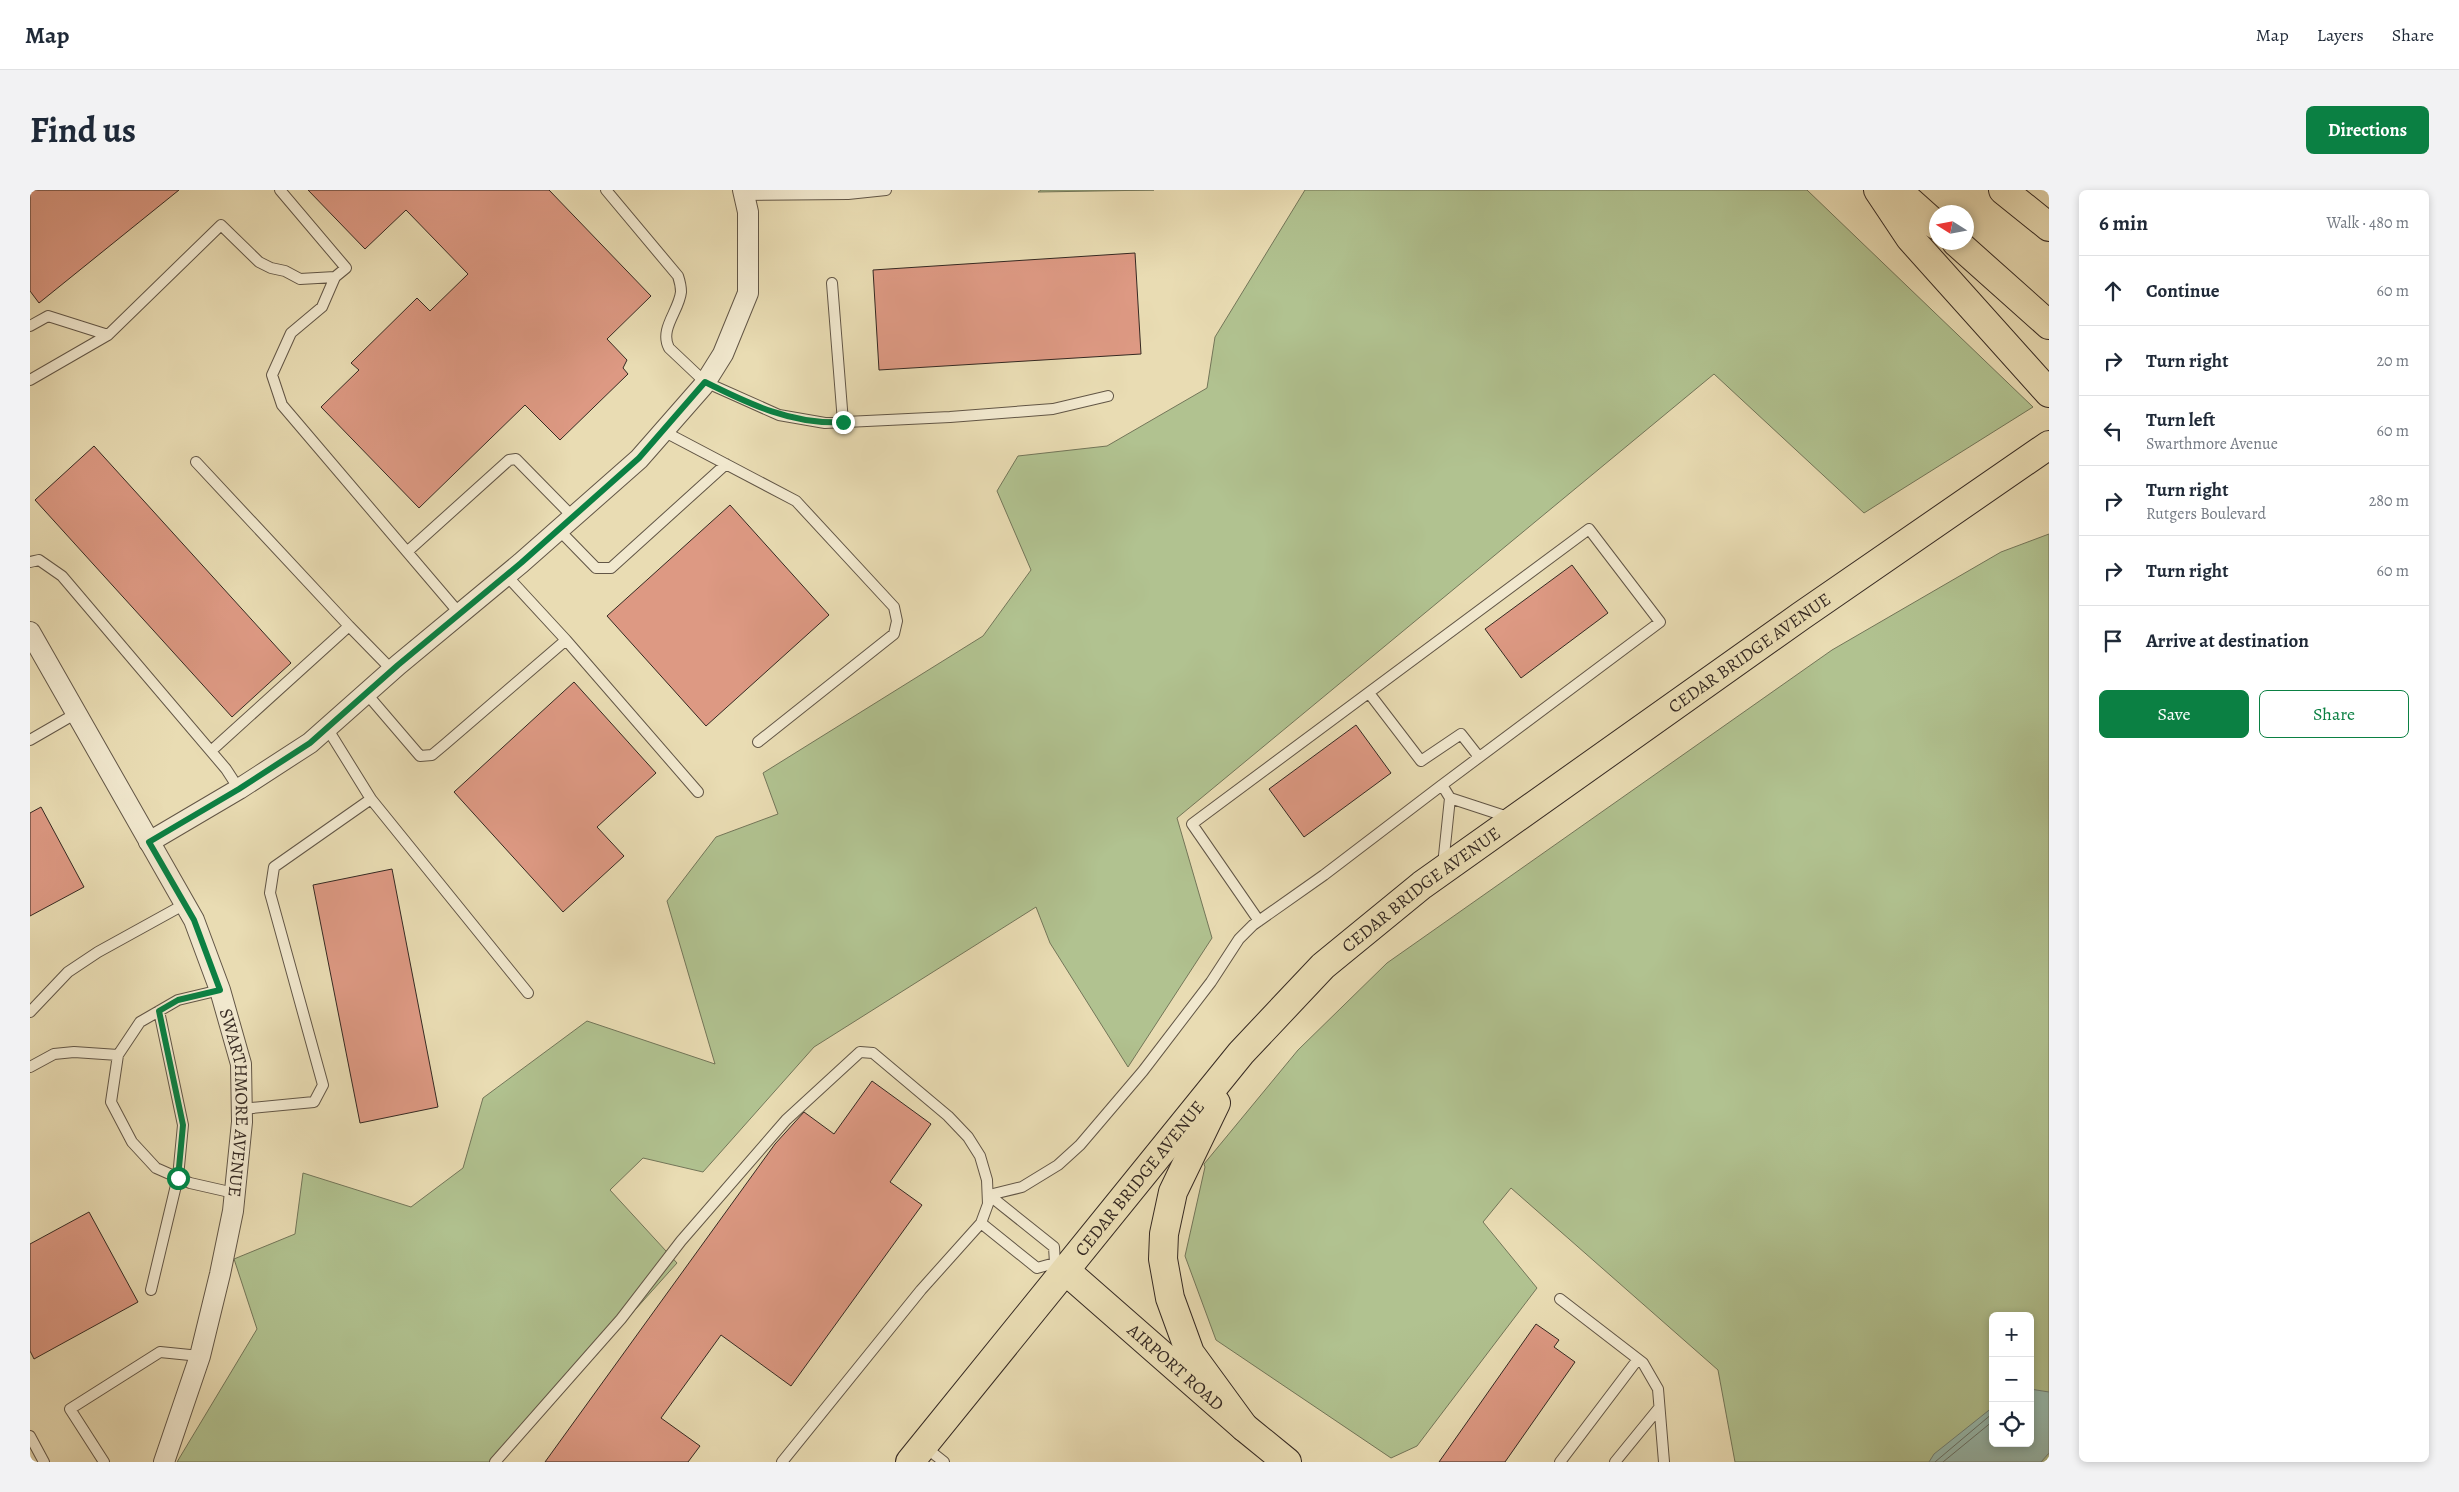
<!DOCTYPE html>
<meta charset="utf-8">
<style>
body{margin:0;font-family:Alegreya,serif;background:#f2f2f3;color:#1f2937}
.controls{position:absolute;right:15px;bottom:15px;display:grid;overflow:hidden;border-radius:8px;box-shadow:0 2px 8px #0003}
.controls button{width:45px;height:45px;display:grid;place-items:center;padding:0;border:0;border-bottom:1px solid #e0e1e3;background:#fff;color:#1f2937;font:25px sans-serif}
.compass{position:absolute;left:1899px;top:15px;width:45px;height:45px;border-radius:50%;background:#fff;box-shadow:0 2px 8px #0003;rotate:281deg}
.stop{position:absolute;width:15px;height:15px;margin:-11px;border:4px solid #0b8043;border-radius:50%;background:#fff}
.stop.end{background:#0b8043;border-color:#fff;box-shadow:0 1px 5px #0008}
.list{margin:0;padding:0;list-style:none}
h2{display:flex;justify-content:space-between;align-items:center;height:65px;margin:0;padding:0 20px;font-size:21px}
h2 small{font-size:16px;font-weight:400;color:#747a83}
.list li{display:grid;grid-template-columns:32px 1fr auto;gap:15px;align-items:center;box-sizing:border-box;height:70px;padding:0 20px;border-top:1px solid #e0e1e3}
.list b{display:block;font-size:19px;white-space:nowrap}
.list p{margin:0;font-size:16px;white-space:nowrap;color:#747a83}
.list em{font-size:16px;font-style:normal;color:#747a83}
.actions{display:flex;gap:10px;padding:15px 20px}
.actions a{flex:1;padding:11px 0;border:1px solid #0b8043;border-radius:8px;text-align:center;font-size:18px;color:#0b8043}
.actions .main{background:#0b8043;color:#fff}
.icon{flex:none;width:28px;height:28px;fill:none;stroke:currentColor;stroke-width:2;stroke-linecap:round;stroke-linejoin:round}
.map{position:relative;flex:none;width:2019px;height:1272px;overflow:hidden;border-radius:8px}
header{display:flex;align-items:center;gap:30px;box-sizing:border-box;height:70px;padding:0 25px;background:#fff;border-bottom:1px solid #e0e1e3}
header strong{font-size:24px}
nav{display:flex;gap:28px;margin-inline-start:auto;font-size:18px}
.intro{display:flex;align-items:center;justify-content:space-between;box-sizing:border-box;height:120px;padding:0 30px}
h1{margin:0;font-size:35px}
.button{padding:12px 22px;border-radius:8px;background:#0b8043;color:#fff;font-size:18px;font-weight:700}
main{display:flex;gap:30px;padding:0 30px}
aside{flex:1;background:#fff;border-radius:8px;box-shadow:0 2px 8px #0003}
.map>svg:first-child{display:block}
</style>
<header>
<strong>Map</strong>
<nav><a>Map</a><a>Layers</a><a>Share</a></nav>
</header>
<div class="intro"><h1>Find us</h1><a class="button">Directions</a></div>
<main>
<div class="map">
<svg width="2019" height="1272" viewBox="0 0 2019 1272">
<rect width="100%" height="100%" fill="#e9dcb3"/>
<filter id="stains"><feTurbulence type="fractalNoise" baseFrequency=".004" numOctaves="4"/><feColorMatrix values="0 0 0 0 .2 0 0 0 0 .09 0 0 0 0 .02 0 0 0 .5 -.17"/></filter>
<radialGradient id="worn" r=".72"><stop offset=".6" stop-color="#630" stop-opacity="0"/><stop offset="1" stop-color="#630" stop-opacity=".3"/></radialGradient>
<path fill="#b1c290" stroke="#737659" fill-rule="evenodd" d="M1011 0H1124L1008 2Z
M1275 0H1777L2003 217 1834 323 1684 184 1147 628 1182 748 1098 877 1020 753 1006 717 784 857 673 982 613 968 580 1000 647 1073 469 1272H147L227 1139 204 1069 265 1044 273 983 381 1017 433 978 453 908 557 831 685 874 637 711 686 647 748 624 733 583 953 446 1001 380 967 301 988 266 1077 256 1177 198 1185 147Z
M2019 344V1272H1705L1688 1180 1481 998 1453 1032 1507 1098 1387 1256 1361 1268 1186 1150 1155 1066 1175 977 1174 974 1268 860 1357 773 1802 460 1971 362ZM1963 1126H2000V1253H1963Z"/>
<path fill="#97bbb0" stroke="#708177" d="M2000 1199 2019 1202V1263L2011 1272H1899L1904 1264 1963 1217V1253H2000Z"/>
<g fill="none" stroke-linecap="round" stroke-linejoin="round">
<path stroke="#667269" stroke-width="1" d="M1905 1272 1963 1223
M1913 1272 1963 1231"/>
</g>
<path fill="#dd9983" stroke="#352922" d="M0 0H149L9 113 0 101Z
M278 0H519L621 106 577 149 597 170 593 178 598 184 530 250 495 215 389 318 291 217 329 180 321 173 387 108 400 121 438 84 376 20 335 59Z
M1105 63 1111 164 849 180 843 80Z
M64 256 261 473 202 527 5 310Z
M700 315 799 425 676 536 577 426Z
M1542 375 1578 423 1491 488 1455 439Z
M544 492 626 583 567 637 594 666 533 722 424 602Z
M1326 535 1361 583 1274 647 1239 599Z
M11 617 54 697 0 726V623Z
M362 679 408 917 330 933 283 695Z
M842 891 901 934 860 992 892 1015 761 1196 691 1145 631 1228 670 1256 658 1272H515L745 954 774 922 804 944Z
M59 1022 108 1112 4 1169 0 1161V1054Z
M1506 1134 1529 1150 1524 1157 1545 1172 1475 1272H1409Z"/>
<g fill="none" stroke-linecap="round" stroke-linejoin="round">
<defs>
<path id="service" d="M576 0 648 86C650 92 651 97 651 102 649 121 629 139 639 158L675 192 749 225 795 233 920 227 1023 219 1078 206
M714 5 818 4 856 0
M305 87 292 117 261 143 242 185 252 215 430 424
M802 93 813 232
M0 136 18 126 78 145
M0 190 78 145 191 35 229 72 241 78 255 81 270 89 305 87 316 78 250 0
M633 241 766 311 864 417 867 431 864 444 728 552
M166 272 319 436
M529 340 566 378H581L696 274
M378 361 479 270 486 269 543 327
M0 372 9 370 32 386 196 579 209 599
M536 450 668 602
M336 503 390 566 402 565 414 555 536 450 476 385
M1339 503 1391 571 1431 544 1449 567
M297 538 341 609
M0 550 45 524
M181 561 319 436 362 480
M1420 608 1481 628
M1229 731 1162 634 1559 339 1630 432 1412 595
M190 800 148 810 110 832 88 865 81 912 102 952 126 978 160 993 204 1003
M0 822 38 782 68 762 155 714
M0 877 24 864 44 862 88 865
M212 919 284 912 293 895 240 703 244 677 341 609 498 803
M959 1005 992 997 1028 975 1050 955 1113 881 1181 792 1209 749 1223 735 1294 685 1412 595 1420 608 1413 675
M959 1005 1024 1057 1025 1073
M951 1033 1007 1078 1025 1073
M121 1100 148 987 153 935 129 821
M1530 1109 1613 1173 1628 1199 1634 1272
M0 1246 14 1272
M895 1257 914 1272
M74 1272 40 1219 130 1162 170 1166
M465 1272 591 1129 651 1051 756 930 830 862 843 863 918 926 938 947 950 966 957 990 958 1014 951 1033 891 1100 752 1272
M1530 1272 1608 1169
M1585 1272 1629 1218"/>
<g id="minor">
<path id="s1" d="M0 442 164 730 190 800 211 874 212 932 203 1021 190 1084 170 1166 134 1272"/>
<path d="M119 652 209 599 280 553 368 475 491 373 609 269 673 196 693 164 718 103V22L713 0"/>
</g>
<g id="primary">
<path d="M1186 913 1143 1002 1134 1044 1133 1069 1140 1108 1160 1163 1214 1237"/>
<path id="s2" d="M1036 1081 1214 1237 1257 1272"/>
<path id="s3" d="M880 1272 1211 863 1293 776 1392 695 1771 426 2019 255"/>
</g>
<path id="motorway" d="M1848 0 1880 48 2019 203
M1867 0 1906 35
M1973 0 2019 37
M1926 52 2019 135"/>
</defs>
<use href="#service" stroke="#625646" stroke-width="12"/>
<use href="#minor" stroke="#625646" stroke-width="22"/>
<use href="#primary" stroke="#352922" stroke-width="30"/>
<use href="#motorway" stroke="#352922" stroke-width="30"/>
<use href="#service" stroke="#f1e8ce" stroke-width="10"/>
<use href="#minor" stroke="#f1e8ce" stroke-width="20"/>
<use href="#primary" stroke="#e9dcb3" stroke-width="28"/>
<use href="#motorway" stroke="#e9dcb3" stroke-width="28"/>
</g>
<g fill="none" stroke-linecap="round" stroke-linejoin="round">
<path stroke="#0b8043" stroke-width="6" d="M148 988 153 935 129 821 148 810 190 800 164 730 119 652 209 599 280 553 368 475 491 373 609 268 675 192C719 214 763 235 813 232"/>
</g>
<g text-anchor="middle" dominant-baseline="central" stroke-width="4.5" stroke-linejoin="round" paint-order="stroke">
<g font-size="18" fill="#352922" stroke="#f1e8ce">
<text stroke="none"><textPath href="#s3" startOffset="1175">CEDAR BRIDGE AVENUE</textPath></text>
<text stroke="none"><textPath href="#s3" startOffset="770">CEDAR BRIDGE AVENUE</textPath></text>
<text stroke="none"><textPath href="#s1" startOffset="521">SWARTHMORE AVENUE</textPath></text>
<text stroke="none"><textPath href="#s3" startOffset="365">CEDAR BRIDGE AVENUE</textPath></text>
<text stroke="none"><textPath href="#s2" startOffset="146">AIRPORT ROAD</textPath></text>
</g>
</g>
<rect width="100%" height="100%" filter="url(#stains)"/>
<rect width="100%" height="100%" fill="url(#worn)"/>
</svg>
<div class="controls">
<button>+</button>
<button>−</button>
<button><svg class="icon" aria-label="locate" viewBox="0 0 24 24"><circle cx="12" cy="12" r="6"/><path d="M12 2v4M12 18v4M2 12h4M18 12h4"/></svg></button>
</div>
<svg class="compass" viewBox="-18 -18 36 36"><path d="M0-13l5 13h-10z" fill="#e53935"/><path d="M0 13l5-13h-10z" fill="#747a83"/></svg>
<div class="stop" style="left:148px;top:988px"></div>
<div class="stop end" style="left:813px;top:232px"></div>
</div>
<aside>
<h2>6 min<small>Walk · 480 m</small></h2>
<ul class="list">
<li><svg class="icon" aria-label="ahead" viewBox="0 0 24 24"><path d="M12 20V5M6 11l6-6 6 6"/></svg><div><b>Continue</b></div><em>60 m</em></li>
<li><svg class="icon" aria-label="right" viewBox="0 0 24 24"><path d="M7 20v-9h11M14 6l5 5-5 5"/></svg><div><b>Turn right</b></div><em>20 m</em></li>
<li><svg class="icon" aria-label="left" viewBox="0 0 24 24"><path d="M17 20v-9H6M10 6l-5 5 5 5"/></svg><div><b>Turn left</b><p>Swarthmore Avenue</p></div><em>60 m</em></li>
<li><svg class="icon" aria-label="right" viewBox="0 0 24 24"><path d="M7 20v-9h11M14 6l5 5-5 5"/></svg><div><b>Turn right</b><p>Rutgers Boulevard</p></div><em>280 m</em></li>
<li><svg class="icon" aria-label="right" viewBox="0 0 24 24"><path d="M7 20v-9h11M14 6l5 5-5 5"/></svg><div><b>Turn right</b></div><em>60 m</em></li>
<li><svg class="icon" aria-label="arrive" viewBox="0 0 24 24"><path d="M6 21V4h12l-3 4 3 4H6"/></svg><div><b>Arrive at destination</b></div></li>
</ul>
<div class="actions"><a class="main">Save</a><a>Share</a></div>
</aside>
</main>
